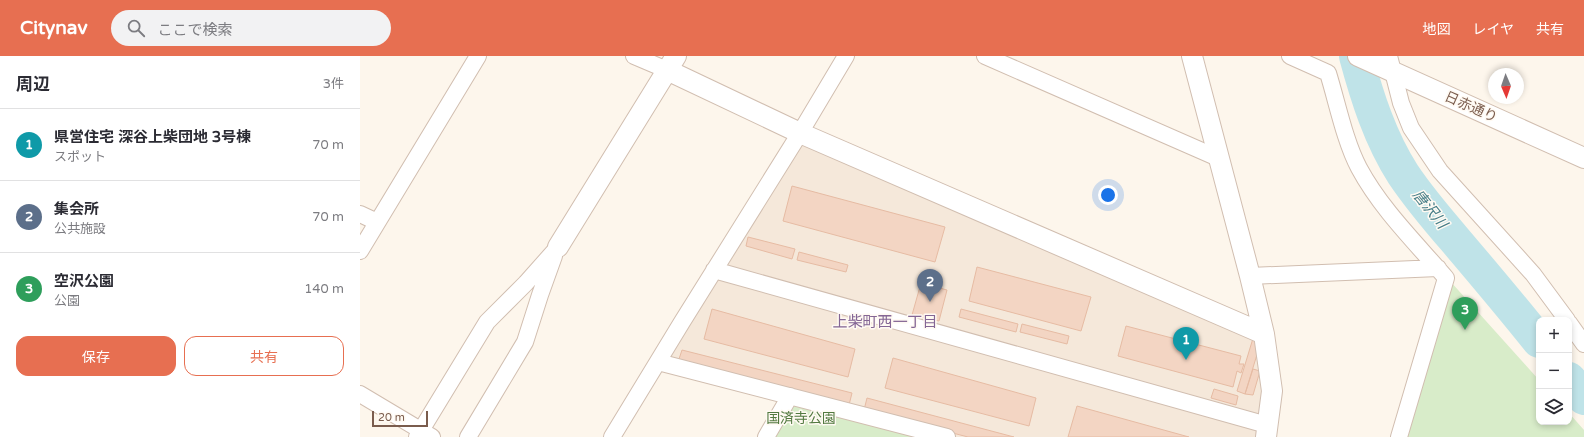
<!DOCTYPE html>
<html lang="ja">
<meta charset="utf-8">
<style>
body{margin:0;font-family:"Varela Round","Noto Sans JP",sans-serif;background:#f2f2f3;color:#2b2b33}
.controls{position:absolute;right:12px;bottom:12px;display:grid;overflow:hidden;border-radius:8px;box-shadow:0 2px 6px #0003}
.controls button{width:36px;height:36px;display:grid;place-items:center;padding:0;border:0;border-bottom:1px solid #e1e1e2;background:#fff;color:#2b2b33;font:20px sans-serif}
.compass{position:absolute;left:1128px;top:12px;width:36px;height:36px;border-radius:50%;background:#fff;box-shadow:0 2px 6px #0003;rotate:178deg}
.scale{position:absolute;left:12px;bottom:10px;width:56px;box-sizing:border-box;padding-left:4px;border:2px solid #7a5c4d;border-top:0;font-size:11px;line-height:14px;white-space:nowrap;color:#7a5c4d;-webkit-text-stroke:3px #fffaf3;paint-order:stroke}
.you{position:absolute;left:748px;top:139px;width:14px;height:14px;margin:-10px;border:3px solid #fff;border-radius:50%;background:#1a73e8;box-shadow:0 0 0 6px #1a73e833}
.badge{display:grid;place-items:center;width:26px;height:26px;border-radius:50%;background:#e76f51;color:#fff;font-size:13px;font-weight:700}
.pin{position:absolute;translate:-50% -33px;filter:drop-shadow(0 1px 2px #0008)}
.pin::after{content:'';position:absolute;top:21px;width:14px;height:12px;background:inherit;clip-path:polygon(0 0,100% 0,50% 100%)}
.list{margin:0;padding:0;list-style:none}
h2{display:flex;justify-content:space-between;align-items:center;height:52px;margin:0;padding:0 16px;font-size:17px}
h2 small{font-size:13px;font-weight:400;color:#7c7c81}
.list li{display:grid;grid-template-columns:26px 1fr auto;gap:12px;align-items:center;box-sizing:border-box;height:72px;padding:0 16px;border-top:1px solid #e1e1e2}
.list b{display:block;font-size:15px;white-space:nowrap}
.list p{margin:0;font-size:13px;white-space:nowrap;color:#7c7c81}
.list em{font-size:13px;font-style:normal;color:#7c7c81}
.actions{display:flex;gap:8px;padding:12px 16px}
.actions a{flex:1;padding:9px 0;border:1px solid #e76f51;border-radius:12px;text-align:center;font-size:14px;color:#e76f51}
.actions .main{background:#e76f51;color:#fff}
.icon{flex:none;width:22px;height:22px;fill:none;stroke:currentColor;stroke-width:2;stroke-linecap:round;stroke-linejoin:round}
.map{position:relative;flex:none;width:1224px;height:381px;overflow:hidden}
header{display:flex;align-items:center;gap:24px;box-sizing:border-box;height:56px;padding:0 20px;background:#e76f51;color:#fff}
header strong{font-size:19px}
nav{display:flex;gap:22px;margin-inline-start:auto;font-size:14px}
.search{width:280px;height:36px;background:#f2f2f3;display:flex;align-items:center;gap:10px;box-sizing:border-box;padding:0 14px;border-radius:22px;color:#7c7c81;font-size:15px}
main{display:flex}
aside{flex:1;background:#fff}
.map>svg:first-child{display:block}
</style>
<header>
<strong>Citynav</strong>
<div class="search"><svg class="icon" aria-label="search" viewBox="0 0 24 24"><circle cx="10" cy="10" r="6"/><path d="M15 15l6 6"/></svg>ここで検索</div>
<nav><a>地図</a><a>レイヤ</a><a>共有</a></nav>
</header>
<main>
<aside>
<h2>周辺<small>3件</small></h2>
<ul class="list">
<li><span class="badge" style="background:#0f9aa8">1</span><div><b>県営住宅 深谷上柴団地 3号棟</b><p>スポット</p></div><em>70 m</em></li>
<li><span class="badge" style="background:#5c6f8a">2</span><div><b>集会所</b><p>公共施設</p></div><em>70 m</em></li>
<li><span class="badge" style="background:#2e9e5b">3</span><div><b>空沢公園</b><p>公園</p></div><em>140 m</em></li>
</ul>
<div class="actions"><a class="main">保存</a><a>共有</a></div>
</aside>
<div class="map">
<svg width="1224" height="381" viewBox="0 0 1224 381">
<rect width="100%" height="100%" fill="#fdf6ec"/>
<path fill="#f5e8da" d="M440 77 904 278 906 381H587L298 306Z"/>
<path fill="#d8ecc9" d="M1090 225 1179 324V366H1209V357L1224 374V381H1046Z
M430 340 587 381H406Z"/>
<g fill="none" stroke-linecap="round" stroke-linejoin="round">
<path stroke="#bfe3e8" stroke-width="34" d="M996 0C1007 41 1020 82 1043 118 1059 142 1077 163 1096 185 1124 218 1152 251 1179 285
M1209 323 1224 342"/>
</g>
<path fill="#f3d5c3" stroke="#e6bba3" d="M432 130 585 171 575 206 423 165Z
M388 181 435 193 432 203 386 190Z
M439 196 488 209 486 216 437 204Z
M617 211 731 241 721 275 609 245Z
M561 227 587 234 579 265 552 259Z
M352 253 495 293 488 321 344 283Z
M601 253 658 268 656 276 599 261Z
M662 268 709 280 707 288 660 276Z
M766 270 881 300 879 308H884L881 317 877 315 873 331 758 300Z
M894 279 902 282 885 338 877 335Z
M322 294 492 337 489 349 318 306Z
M533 302 676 342 669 370 525 332Z
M893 313 900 315 893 339 885 338Z
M854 333 878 340 876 349 851 342Z
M507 342 654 381H608L504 354Z
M717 350 829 381H708Z"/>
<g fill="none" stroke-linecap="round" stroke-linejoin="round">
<defs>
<path id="minor" d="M274 0 307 14
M625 0 858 102
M930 0 968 17C977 46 985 86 999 112 1021 153 1056 187 1086 222L1039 381
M1029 0 1041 47 1051 72 1080 115 1173 218 1207 264
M0 158 17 166
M0 195 118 0
M354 214 907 369
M890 220 1078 212
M1209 267 1224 288
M298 306 587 381
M0 338 72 381
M57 381 127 266 166 227 198 191
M108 381 165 286 180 239 194 200
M252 381 322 266 440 77 486 0
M406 381 430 340"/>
<path id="tertiary" d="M832 0 890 220 904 278 912 335 906 381
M998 0 1224 102
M307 14 440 77 904 278
M198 191 316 0"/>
</defs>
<use href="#minor" stroke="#d1beb0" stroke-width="18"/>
<use href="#tertiary" stroke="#d1beb0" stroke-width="22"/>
<use href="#minor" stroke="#fff" stroke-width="16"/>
<use href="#tertiary" stroke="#fff" stroke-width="20"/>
</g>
<g text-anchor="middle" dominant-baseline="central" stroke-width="3" stroke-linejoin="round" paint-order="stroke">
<g font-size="14" fill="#7a5c4d" stroke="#fffaf3">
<text transform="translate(1111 51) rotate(24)">日赤通り</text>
</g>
<g font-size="14" fill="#537a41" stroke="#fffaf3">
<text x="441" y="362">国済寺公園</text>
</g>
<g font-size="15" font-style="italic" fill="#437c86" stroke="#fffaf3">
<text transform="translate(1070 153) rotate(51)">唐沢川</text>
</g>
<g font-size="15" fill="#846695" stroke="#fffaf3">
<text x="525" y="266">上柴町西一丁目</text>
</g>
</g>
</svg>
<div class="controls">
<button>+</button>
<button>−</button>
<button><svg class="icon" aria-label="layers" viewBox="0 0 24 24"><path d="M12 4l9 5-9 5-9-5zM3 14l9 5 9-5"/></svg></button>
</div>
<svg class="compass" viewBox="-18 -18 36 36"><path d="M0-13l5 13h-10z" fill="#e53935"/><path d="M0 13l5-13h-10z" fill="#7c7c81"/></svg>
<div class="scale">20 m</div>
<div class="you"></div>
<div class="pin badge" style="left:826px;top:304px;background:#0f9aa8">1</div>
<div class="pin badge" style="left:570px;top:246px;background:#5c6f8a">2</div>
<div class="pin badge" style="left:1105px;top:274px;background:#2e9e5b">3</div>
</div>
</main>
